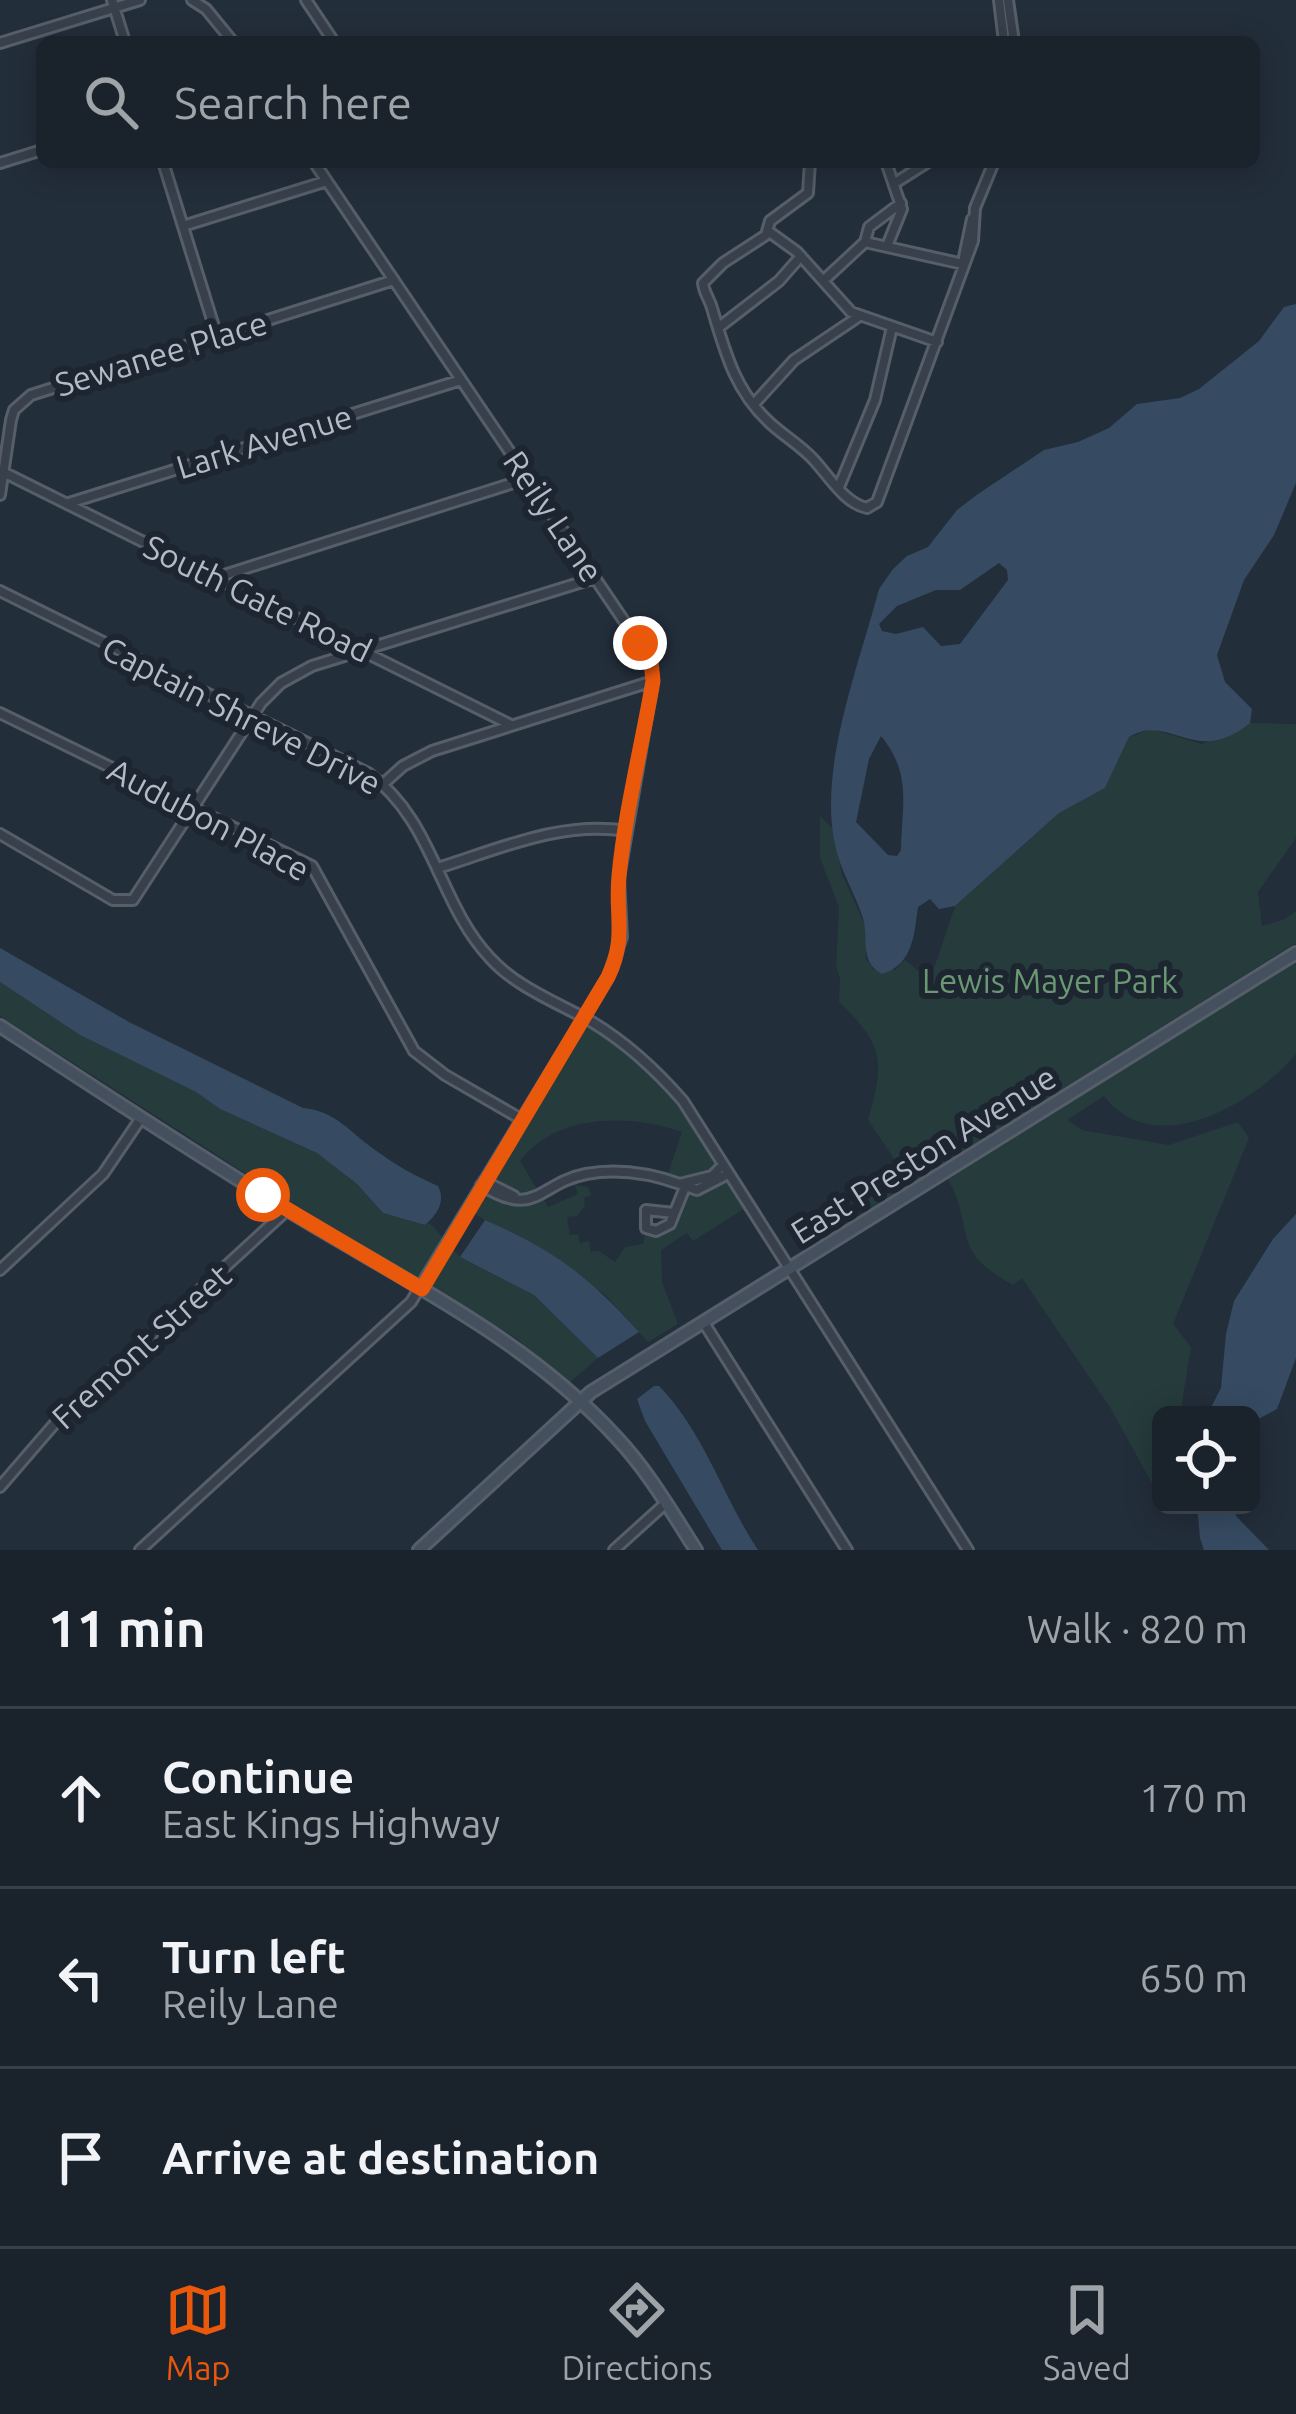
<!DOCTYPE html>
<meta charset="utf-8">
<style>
body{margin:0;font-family:Ubuntu,sans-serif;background:#272f38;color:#f1f3f6}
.controls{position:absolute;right:36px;bottom:36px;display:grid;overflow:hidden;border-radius:18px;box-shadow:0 6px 30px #0003}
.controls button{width:108px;height:108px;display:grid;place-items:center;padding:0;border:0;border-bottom:3px solid #383f48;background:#1a222c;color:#f1f3f6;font:60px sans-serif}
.stop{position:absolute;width:36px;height:36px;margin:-27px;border:9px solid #ea580c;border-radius:50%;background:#fff}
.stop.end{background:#ea580c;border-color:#fff;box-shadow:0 3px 12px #0008}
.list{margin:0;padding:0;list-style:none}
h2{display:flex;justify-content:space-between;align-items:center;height:156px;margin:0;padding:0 48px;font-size:51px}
h2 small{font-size:39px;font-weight:400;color:#9fa4a9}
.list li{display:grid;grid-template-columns:78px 1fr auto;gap:36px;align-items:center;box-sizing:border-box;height:180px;padding:0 48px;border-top:3px solid #383f48}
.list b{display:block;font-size:45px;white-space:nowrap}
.list p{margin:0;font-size:39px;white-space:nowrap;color:#9fa4a9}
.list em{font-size:39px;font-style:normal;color:#9fa4a9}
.icon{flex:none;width:66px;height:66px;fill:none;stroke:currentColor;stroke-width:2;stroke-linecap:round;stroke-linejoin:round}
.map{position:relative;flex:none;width:1296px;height:1550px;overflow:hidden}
.search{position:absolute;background:#1a222c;box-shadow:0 6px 30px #0003;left:36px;right:36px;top:36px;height:132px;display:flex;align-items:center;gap:30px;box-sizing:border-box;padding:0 42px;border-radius:18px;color:#9fa4a9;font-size:45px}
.sheet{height:696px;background:#1a222c}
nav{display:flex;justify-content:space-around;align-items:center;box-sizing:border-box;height:168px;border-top:3px solid #383f48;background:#1a222c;font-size:33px;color:#9fa4a9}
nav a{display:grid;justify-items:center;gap:6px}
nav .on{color:#ea580c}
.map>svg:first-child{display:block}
</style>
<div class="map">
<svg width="1296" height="1550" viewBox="0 0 1296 1550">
<rect width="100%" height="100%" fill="#232e3b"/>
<path fill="#253b3c" d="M1250 723 1296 724V838L1258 892 1262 926 1285 919 1296 911V943L870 1209 858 1196 900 1168 868 1120C885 1062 884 1045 839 1002L840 979 836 966 839 907 820 858V816L832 828 842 874 866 927V959L874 970H895L905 960 930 980 955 906 1059 813 1105 788 1129 737 1151 729 1202 744Z
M1296 961V1054C1256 1102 1155 1163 1104 1096L1067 1120 1082 1130 1169 1145 1238 1122 1249 1138 1173 1324 1191 1347 1180 1415H1161V1475L1153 1485 1111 1409 1022 1278 1013 1285C947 1249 977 1229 947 1178Z
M0 982 80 1035 196 1092 220 1109 317 1153 357 1184 383 1213 425 1225 430 1223 460 1257 534 1295 598 1358 569 1383 516 1338 295 1205 0 1016Z
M581 1017C636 1054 708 1101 717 1171L695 1183 670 1181 668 1174 682 1132C630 1114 557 1113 520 1161L548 1207 578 1194 575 1185 588 1187 591 1195 584 1198 585 1206 577 1216 567 1217 570 1235 578 1234 580 1243 589 1241 591 1252 599 1251 615 1262 625 1247 643 1244 646 1228 665 1229 685 1187 691 1190 723 1177 744 1209 693 1241 687 1233 661 1250 662 1282 678 1324 648 1342 603 1293 467 1209Z"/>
<path fill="#364b62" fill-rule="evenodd" d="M1296 304V483L1274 535 1244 580 1217 655 1225 682 1252 709 1250 723C1195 768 1170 712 1129 737L1105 788 1059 813 955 906 939 909 930 899 918 907C914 935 913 965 882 974 859 962 869 939 863 918 854 891 839 869 834 840 820 763 859 665 879 589L893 569 907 556 928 547 957 510 978 494 1044 450 1078 442 1109 428 1137 404 1180 398 1199 389 1259 341 1284 307ZM999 563 1007 570 1008 580 960 644 941 646 923 627 896 634 882 631 879 624 897 606 936 590H960ZM881 736C912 774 902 804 901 850L897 856 888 855 856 822 869 759Z
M0 948 129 1022 303 1108C337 1111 351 1134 378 1152 397 1166 417 1177 438 1186 446 1202 437 1214 425 1225L383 1213 357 1184 317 1153 220 1109 196 1092 80 1035 0 982Z
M1296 1214V1358L1277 1409 1251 1423V1415H1207L1221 1388 1226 1334 1234 1301 1273 1239Z
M485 1220C555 1251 587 1275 639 1332L598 1358 534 1295 460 1257Z
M654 1386H659C704 1432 723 1497 758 1550H722L645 1421 637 1399Z
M1197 1505H1234L1236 1516 1269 1550H1204L1200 1538Z"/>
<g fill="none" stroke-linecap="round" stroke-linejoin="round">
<defs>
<path id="street" d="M112 0 125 42
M192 0 206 9 233 42
M306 0 334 42
M999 0 1004 42
M1008 0 1014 42
M0 43 140 0
M163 162 217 336
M810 162 808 193 770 221 766 235 723 263 703 283C704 293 709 298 712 308 725 352 735 391 770 423 784 436 800 445 813 459 829 476 844 503 867 508L877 502 973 241 975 208 994 162
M886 162 902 209 887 246
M0 163 42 150
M895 183 928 162
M183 226 327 181
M768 231 797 252 851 312 937 342
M865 242 963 264
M964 257 972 219
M823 281 865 242 869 227 901 203
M718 328 779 281 801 256
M754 404 794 360 858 317
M3 472 511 725
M839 487 875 400 892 327
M0 495 11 420 14 410 31 395 394 280
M69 503 461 380
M218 577 529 478
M0 591 368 773C434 820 438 903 490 958 516 987 558 1003 592 1022 627 1043 656 1070 683 1101L968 1550
M0 713 312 866 414 1051 445 1075 521 1119
M383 784 403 766 432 751 653 681
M0 834 113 900H133L261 703 281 683 312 666 595 578
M438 868C499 849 562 820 627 831
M723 1165 712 1176 680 1184 697 1190 728 1174
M484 1181 514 1196
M481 1185C536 1220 539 1183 586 1174 619 1168 649 1173 680 1184
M674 1213 646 1210V1228L656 1231 670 1224 685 1187
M0 1270 103 1174 141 1118
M704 1323 847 1550
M0 1487 56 1422 287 1210
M140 1550 411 1302 608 977 622 937 619 878 653 681 651 661 314 162
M614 1550 666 1503"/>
<path id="secondary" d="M0 1026C95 1088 189 1150 286 1209 400 1279 525 1337 617 1438 648 1471 671 1511 696 1550
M419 1550 591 1392 1296 953"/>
</defs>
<use href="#street" stroke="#555e69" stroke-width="14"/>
<use href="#secondary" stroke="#555e69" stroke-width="16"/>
<use href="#street" stroke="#37404b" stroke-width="8"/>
<use href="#secondary" stroke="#45505e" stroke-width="10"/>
</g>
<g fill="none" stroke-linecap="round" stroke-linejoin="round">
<path stroke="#ea580c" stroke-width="15" d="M263 1195 422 1289 608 977C627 938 615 915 619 876 625 811 642 746 653 681L651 661 640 643"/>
</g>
<g text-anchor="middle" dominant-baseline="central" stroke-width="12" stroke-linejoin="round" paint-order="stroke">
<g font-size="33" fill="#b2bbc7" stroke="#1c2530">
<text transform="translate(161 353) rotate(-17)">Sewanee Place</text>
<text transform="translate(264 441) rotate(-17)">Lark Avenue</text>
<text transform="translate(554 516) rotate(56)">Reily Lane</text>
<text transform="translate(258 598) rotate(26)">South Gate Road</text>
<text transform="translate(242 715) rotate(27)">Captain Shreve Drive</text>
<text transform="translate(209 819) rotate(28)">Audubon Place</text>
<text transform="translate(923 1154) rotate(-32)">East Preston Avenue</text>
<text transform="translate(141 1346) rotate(-42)">Fremont Street</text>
</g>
<g font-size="33" fill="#699872" stroke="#1c2530">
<text x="1050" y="980">Lewis Mayer Park</text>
</g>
</g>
</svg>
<div class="controls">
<button><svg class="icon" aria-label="locate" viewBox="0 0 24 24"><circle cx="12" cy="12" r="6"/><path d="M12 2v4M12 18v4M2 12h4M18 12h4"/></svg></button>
</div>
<div class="stop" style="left:263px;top:1195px"></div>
<div class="stop end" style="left:640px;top:643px"></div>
<div class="search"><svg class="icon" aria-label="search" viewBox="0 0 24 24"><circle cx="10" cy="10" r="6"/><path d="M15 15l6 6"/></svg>Search here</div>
</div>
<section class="sheet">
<h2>11 min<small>Walk · 820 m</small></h2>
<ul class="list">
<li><svg class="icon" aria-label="ahead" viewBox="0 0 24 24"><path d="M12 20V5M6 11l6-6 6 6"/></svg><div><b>Continue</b><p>East Kings Highway</p></div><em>170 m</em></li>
<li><svg class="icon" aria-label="left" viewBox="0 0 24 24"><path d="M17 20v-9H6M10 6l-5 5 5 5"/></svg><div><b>Turn left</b><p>Reily Lane</p></div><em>650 m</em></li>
<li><svg class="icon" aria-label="arrive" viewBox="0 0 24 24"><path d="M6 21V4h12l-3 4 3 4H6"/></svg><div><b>Arrive at destination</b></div></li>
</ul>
</section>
<nav>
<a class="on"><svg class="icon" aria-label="map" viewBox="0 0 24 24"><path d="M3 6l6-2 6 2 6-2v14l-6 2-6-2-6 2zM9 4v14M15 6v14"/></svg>Map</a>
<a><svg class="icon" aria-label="directions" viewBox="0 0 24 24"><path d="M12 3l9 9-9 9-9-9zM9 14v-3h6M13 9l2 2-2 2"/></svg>Directions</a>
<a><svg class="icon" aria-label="saved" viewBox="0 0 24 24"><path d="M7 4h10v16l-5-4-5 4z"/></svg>Saved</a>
</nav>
